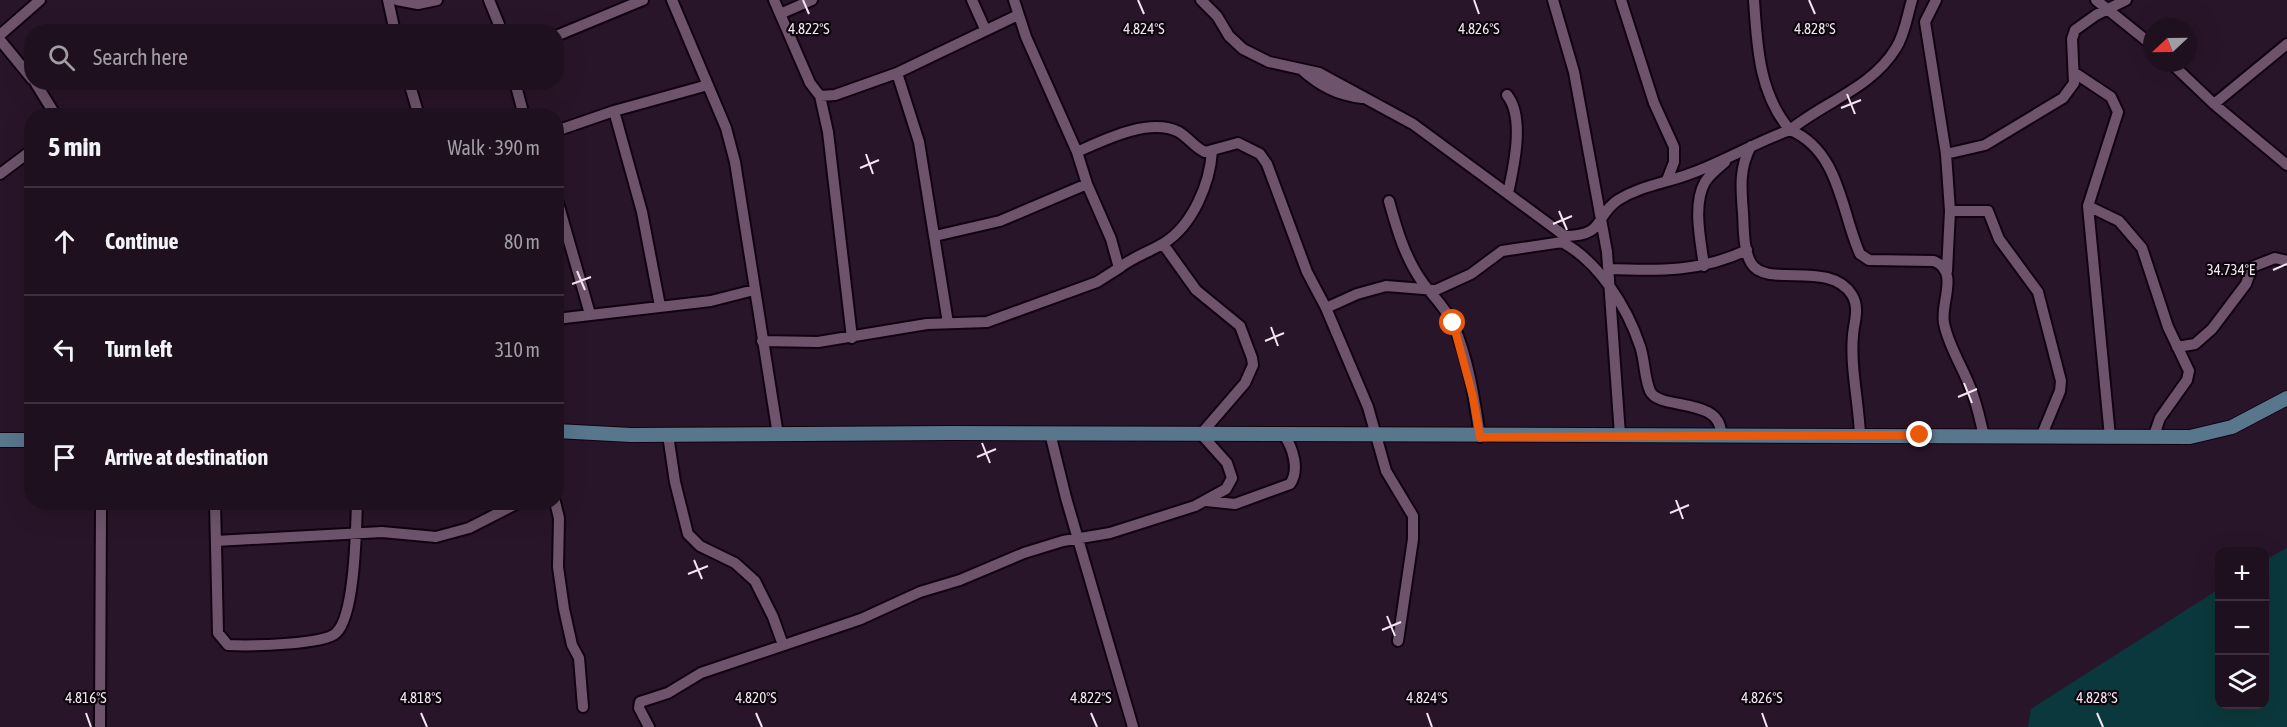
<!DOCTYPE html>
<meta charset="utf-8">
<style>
body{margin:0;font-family:"Asap Condensed",sans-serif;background:#271928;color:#f1f3f6}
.controls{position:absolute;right:18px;bottom:18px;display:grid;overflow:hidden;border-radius:12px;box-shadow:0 6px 24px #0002}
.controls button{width:54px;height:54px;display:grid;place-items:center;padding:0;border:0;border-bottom:2px solid #3c303d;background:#1f101f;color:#f1f3f6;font:30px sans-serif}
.compass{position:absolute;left:2143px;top:18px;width:54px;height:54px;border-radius:50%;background:#1f101f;box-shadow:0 6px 24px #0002;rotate:248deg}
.stop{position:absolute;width:18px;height:18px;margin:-14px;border:4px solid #ea580c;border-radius:50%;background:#fff}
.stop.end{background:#ea580c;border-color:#fff;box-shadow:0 2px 6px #0008}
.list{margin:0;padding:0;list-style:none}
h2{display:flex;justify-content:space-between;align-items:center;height:78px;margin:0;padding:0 24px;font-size:26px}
h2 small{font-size:20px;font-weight:400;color:#a19da4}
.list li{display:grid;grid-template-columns:39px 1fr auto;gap:18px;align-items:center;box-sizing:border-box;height:108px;padding:0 24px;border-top:2px solid #3c303d}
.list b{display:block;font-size:22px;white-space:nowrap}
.list em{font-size:20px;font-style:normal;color:#a19da4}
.icon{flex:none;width:33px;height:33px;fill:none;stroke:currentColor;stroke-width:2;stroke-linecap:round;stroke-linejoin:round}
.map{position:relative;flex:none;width:2287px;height:727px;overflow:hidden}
.search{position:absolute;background:#1f101f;box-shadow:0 6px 24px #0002;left:24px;top:24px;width:540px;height:66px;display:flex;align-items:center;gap:15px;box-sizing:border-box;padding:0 21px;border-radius:24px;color:#a19da4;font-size:22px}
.panel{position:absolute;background:#1f101f;box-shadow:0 6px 24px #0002;left:24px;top:108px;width:540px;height:402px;border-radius:24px}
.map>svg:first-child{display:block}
</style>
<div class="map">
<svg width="2287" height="727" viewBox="0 0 2287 727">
<rect width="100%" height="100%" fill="#291529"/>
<path fill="#0b383c" d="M2287 548V727H2028L2031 709 2219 589 2220 704H2264L2265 560Z"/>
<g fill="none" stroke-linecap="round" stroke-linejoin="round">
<defs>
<path id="minor" d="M388 0 395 32
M397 0 418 4 437 0
M489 0 502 32
M672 0 726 128 735 162 778 435
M774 0 810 83 820 96 835 95 897 73 1018 15
M972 0 985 29
M1201 0 1217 16 1229 36 1243 49 1269 62 1319 73 1413 124 1565 236C1606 236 1594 216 1618 200 1642 185 1667 183 1692 173 1725 161 1756 142 1790 130 1840 151 1841 212 1860 254L1869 260 1934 261C1960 272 1940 302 1944 323 1948 345 1962 366 1970 387 1977 403 1980 420 1984 436
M1553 0 1574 72 1607 252 1620 435
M1621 0 1654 103 1674 147V162L1667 180
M1754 0C1757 46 1759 94 1790 130 1824 102 1872 88 1896 48 1905 34 1907 16 1912 0
M1936 0 1925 22 1946 154 1950 211 1947 271
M2096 0 2152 45
M780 14 812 0
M0 35 40 0
M556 36 643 0
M0 40 32 79
M2171 63 2214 104 2287 165
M1301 69C1320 86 1337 95 1362 98
M897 73 919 142 948 323
M2075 73 2111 97 2118 112 2088 206 2110 437
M35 82 56 116
M409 82 419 116
M515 82 524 116
M1507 95C1525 117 1514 166 1508 193
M820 96 828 132 852 338
M2214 104 2287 44
M614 111 642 212 660 306
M556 131 614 111 708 85
M1751 146C1739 168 1741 188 1743 213 1744 228 1743 249 1751 263 1766 289 1830 259 1852 295 1860 308 1854 322 1853 335 1850 368 1859 403 1860 436
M1077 152C1104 140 1149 117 1179 132 1189 138 1195 148 1205 152L1238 143 1260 154 1267 164 1307 272 1326 308 1368 407 1386 471 1413 516V539L1398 641
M1946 154 1985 145 2063 98 2074 83 2072 39 2075 30 2096 15 2126 0
M0 174 32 150
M556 196 590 314
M1389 201C1397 230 1405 258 1423 283 1433 296 1446 308 1453 324 1468 356 1475 402 1480 437
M2088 206 2119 221 2142 248 2168 327 2189 371 2187 380 2160 418 2153 438
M1950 211H1988L1999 239 2038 292 2061 381 2060 391 2041 437
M935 236 1000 221 1087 184
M1704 266C1701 242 1692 205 1705 182 1710 174 1718 168 1725 162
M1119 268C1133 257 1149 252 1164 243 1193 225 1210 183 1212 151
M1609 269C1659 271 1701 272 1747 250
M1326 308 1357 294 1386 286 1436 290 1471 274 1502 251 1562 242C1599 262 1627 307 1640 346 1645 360 1644 377 1650 391 1659 411 1722 396 1721 435
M556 319 711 301 754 290
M762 341 818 342 927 324 987 322 1097 282 1119 268 1111 239 1087 184 1077 152 1026 37 1014 0
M2177 347 2195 344 2212 329 2246 284 2252 267 2275 258 2287 261
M1050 433 1066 498 1133 727
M668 435 675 482 688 534 700 546 735 563 755 581 773 617 783 645
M1206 501 1235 504 1290 484C1300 470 1293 448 1284 435
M215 502 218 633 228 645C247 646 324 645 336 633 355 616 356 530 357 502
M555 502 559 518 558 567 564 609 572 645 579 658 583 707
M216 541 382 532 436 537 469 528 520 502
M100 727 101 502
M649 727 639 708 640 702 668 693 701 673 861 619 920 592 960 580 1024 553 1063 541 1110 533 1195 506 1226 489 1232 478 1227 463 1201 434 1245 383 1253 365 1252 358 1240 326 1196 290 1163 244"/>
<path id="secondary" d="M556 431 631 435 951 433 2190 437 2232 427 2287 398
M0 440H32"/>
</defs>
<use href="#minor" stroke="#110211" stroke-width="14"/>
<use href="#secondary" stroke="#110211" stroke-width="16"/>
<use href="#minor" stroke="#6d546c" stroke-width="10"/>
<use href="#secondary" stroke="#58778c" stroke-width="14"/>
</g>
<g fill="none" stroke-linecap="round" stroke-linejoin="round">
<path stroke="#ea580c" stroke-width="8" d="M1453 323 1473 397 1480 437 1920 435"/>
</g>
<path fill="none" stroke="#f4e5f3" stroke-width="2" d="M803 0 809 14M1138 0 1144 14M1474 0 1479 14M1809 0 1815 14M1847 94 1855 114M1841 108 1861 100M866 154 873 174M860 168 879 160M1559 211 1567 230M1553 224 1572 216M2273 270 2287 264M577 271 585 290M572 284 591 277M1271 327 1278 346M1265 341 1284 333M1964 383 1972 403M1958 397 1977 389M982 443 990 463M977 457 996 449M1676 500 1683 519M1670 513 1689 505M694 560 702 579M688 574 708 566M1387 616 1395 636M1382 630 1401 622M86 713 91 727M421 713 427 727M756 713 762 727M1091 713 1097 727M1427 713 1432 727M1762 713 1767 727M2097 713 2103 727"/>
<g font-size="15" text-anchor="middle" fill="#f4e5f3" stroke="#0d050d" stroke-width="4.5" stroke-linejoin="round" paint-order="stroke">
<text x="809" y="34">4.822°S</text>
<text x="1144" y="34">4.824°S</text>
<text x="1479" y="34">4.826°S</text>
<text x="1815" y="34">4.828°S</text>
<text x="2231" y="275">34.734°E</text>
<text x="86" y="703">4.816°S</text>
<text x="421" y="703">4.818°S</text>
<text x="756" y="703">4.820°S</text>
<text x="1091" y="703">4.822°S</text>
<text x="1427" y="703">4.824°S</text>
<text x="1762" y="703">4.826°S</text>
<text x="2097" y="703">4.828°S</text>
</g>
</svg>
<div class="controls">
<button>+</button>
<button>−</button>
<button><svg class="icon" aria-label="layers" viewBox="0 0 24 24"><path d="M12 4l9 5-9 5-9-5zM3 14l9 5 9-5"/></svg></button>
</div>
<svg class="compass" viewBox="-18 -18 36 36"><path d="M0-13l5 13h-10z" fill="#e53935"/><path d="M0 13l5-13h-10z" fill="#a19da4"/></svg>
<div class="stop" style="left:1453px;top:323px"></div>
<div class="stop end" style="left:1920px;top:435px"></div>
<div class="search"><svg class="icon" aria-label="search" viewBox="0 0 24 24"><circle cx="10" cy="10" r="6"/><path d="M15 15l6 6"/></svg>Search here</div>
<section class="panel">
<h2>5 min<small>Walk · 390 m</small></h2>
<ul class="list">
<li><svg class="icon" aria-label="ahead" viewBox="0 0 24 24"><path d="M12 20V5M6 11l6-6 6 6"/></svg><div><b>Continue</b></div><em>80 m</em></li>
<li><svg class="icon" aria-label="left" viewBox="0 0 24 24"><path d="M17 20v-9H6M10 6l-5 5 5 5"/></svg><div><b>Turn left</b></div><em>310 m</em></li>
<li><svg class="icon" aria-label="arrive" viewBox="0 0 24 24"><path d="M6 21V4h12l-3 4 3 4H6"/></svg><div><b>Arrive at destination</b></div></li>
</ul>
</section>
</div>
